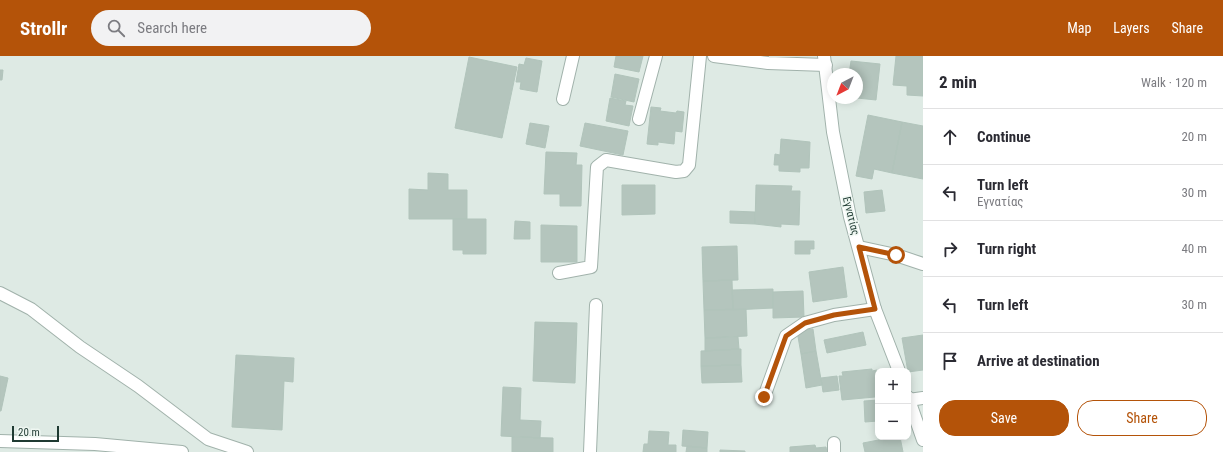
<!DOCTYPE html>
<meta charset="utf-8">
<style>
body{margin:0;font-family:"Roboto Condensed",sans-serif;background:#f2f2f3;color:#2b2b33}
.controls{position:absolute;right:12px;bottom:12px;display:grid;overflow:hidden;border-radius:8px;box-shadow:0 2px 10px #0003}
.controls button{width:36px;height:36px;display:grid;place-items:center;padding:0;border:0;border-bottom:1px solid #e1e1e2;background:#fff;color:#2b2b33;font:20px sans-serif}
.compass{position:absolute;left:827px;top:12px;width:36px;height:36px;border-radius:50%;background:#fff;box-shadow:0 2px 10px #0003;rotate:222deg}
.scale{position:absolute;left:12px;bottom:10px;width:47px;box-sizing:border-box;padding-left:4px;border:2px solid #1f3a32;border-top:0;font-size:11px;line-height:14px;white-space:nowrap;color:#1f3a32;-webkit-text-stroke:3px #eff7f2;paint-order:stroke}
.stop{position:absolute;width:12px;height:12px;margin:-9px;border:3px solid #b45309;border-radius:50%;background:#fff}
.stop.end{background:#b45309;border-color:#fff;box-shadow:0 1px 4px #0008}
.list{margin:0;padding:0;list-style:none}
h2{display:flex;justify-content:space-between;align-items:center;height:52px;margin:0;padding:0 16px;font-size:17px}
h2 small{font-size:13px;font-weight:400;color:#7c7c81}
.list li{display:grid;grid-template-columns:26px 1fr auto;gap:12px;align-items:center;box-sizing:border-box;height:56px;padding:0 16px;border-top:1px solid #e1e1e2}
.list b{display:block;font-size:15px;white-space:nowrap}
.list p{margin:0;font-size:13px;white-space:nowrap;color:#7c7c81}
.list em{font-size:13px;font-style:normal;color:#7c7c81}
.actions{display:flex;gap:8px;padding:12px 16px}
.actions a{flex:1;padding:9px 0;border:1px solid #b45309;border-radius:16px;text-align:center;font-size:14px;color:#b45309}
.actions .main{background:#b45309;color:#fff}
.icon{flex:none;width:22px;height:22px;fill:none;stroke:currentColor;stroke-width:2;stroke-linecap:round;stroke-linejoin:round}
.map{position:relative;flex:none;width:923px;height:396px;overflow:hidden}
header{display:flex;align-items:center;gap:24px;box-sizing:border-box;height:56px;padding:0 20px;background:#b45309;color:#fff}
header strong{font-size:19px}
nav{display:flex;gap:22px;margin-inline-start:auto;font-size:14px}
.search{width:280px;height:36px;background:#f2f2f3;display:flex;align-items:center;gap:10px;box-sizing:border-box;padding:0 14px;border-radius:22px;color:#7c7c81;font-size:15px}
main{display:flex}
aside{flex:1;background:#fff}
.map>svg:first-child{display:block}
</style>
<header>
<strong>Strollr</strong>
<div class="search"><svg class="icon" aria-label="search" viewBox="0 0 24 24"><circle cx="10" cy="10" r="6"/><path d="M15 15l6 6"/></svg>Search here</div>
<nav><a>Map</a><a>Layers</a><a>Share</a></nav>
</header>
<main>
<div class="map">
<svg width="923" height="396" viewBox="0 0 923 396">
<rect width="100%" height="100%" fill="#deeae4"/>
<path fill="#b4c5bd" stroke="#b1c4bb" d="M616 0H643L639 16 614 11Z
M896 0H923V40L907 39V30L893 29Z
M469 1 517 11 502 82 455 72Z
M526 2 542 5 537 36 520 33 521 26H516L519 8 524 9Z
M851 5 880 8 876 44 857 42V18H849Z
M0 14H3L2 24H0Z
M615 18 639 23 634 46 611 41Z
M610 42 626 45 625 49 633 50 629 70 606 65Z
M651 51 661 52 660 55 676 57 677 55 684 56 682 76 675 75 674 88 658 86V89L647 88Z
M868 59 902 66 892 117 874 113 872 123 856 120Z
M902 66 923 70V123L892 117Z
M530 67 549 70 545 92 526 88Z
M585 67 628 75 623 99 580 90Z
M781 83 810 86 809 112H800V116L779 115V109H774L775 98 780 99Z
M546 96 577 97 576 109H582L581 150H560V138H544Z
M428 117 448 118V134H467V163H409V133L428 134Z
M622 129H655V158L622 159Z
M756 129 792 130 791 135H800L799 169 781 168V171L755 168Z
M882 134 885 155 866 157 864 136Z
M730 155 755 156V168L730 167Z
M453 163H486V198H463V194H453Z
M515 165 530 166V183H514Z
M541 169 577 170V206H541Z
M795 185H814V193H810V198H795Z
M737 190 738 224 703 225 702 191Z
M843 211 847 241 813 246 809 216Z
M732 224 733 254H704L703 225Z
M773 233V252L733 254 732 234Z
M803 235 804 261 773 262V236Z
M746 253 747 280 705 282 704 254Z
M535 266 577 267 575 327 533 325Z
M813 273 816 295 801 298 797 275Z
M863 276 866 289 827 297 824 284Z
M923 279V314L908 316 902 282Z
M738 281 739 293 705 295V282Z
M741 293V309L701 310V295Z
M816 295 822 329 806 332 801 298Z
M236 299 294 302 293 326 284 325 282 374 232 371Z
M741 309 742 326 702 327 701 310Z
M872 313V315L877 314 878 322V337H875V341L842 344 839 320H843L842 316Z
M0 320 8 322 1 355H0Z
M837 320 839 334 823 336 821 322Z
M503 331 521 332 520 364 541 365 540 382 501 380Z
M878 344V365L865 366 864 345Z
M683 374 708 376 707 392 682 390Z
M649 375 669 376 668 389H676V396H643L644 388H648Z
M512 381 553 382V396H512Z
M894 381H900L903 396H865L863 387Z
M815 389 816 392 826 391 827 396H790V391Z
M687 390 707 392V396H686Z
M720 394 745 395V396H720Z"/>
<g fill="none" stroke-linecap="round" stroke-linejoin="round">
<defs>
<path id="minor" d="M714 0 768 7 826 9
M563 43 573 0
M639 63 656 0
M859 191 896 199 923 208
M559 217 591 211 597 111 606 104 676 116 684 115 689 109 700 0
M0 237 31 253 80 291 138 330 208 383 247 396
M764 341 786 280 805 267 834 259 875 253
M909 344 923 342
M0 385 95 388 182 396
M834 387V396
M590 396 596 249"/>
<path id="tertiary" d="M824 0 833 76 850 161 875 253 899 315
M908 341 923 384"/>
</defs>
<use href="#minor" stroke="#a1b2ab" stroke-width="14"/>
<use href="#tertiary" stroke="#a1b2ab" stroke-width="14"/>
<use href="#minor" stroke="#fff" stroke-width="12"/>
<use href="#tertiary" stroke="#fff" stroke-width="12"/>
</g>
<g fill="none" stroke-linecap="round" stroke-linejoin="round">
<path stroke="#b45309" stroke-width="5" d="M764 341 786 280 805 267 834 259 875 253 859 191 896 199"/>
</g>
<g text-anchor="middle" dominant-baseline="central" stroke-width="3" stroke-linejoin="round" paint-order="stroke">
<g font-size="11" fill="#1f3a32" stroke="#eff7f2">
<text transform="translate(851 160) rotate(76)">Εγνατίας</text>
</g>
</g>
</svg>
<div class="controls">
<button>+</button>
<button>−</button>
</div>
<svg class="compass" viewBox="-18 -18 36 36"><path d="M0-13l5 13h-10z" fill="#e53935"/><path d="M0 13l5-13h-10z" fill="#7c7c81"/></svg>
<div class="scale">20 m</div>
<div class="stop" style="left:896px;top:199px"></div>
<div class="stop end" style="left:764px;top:341px"></div>
</div>
<aside>
<h2>2 min<small>Walk · 120 m</small></h2>
<ul class="list">
<li><svg class="icon" aria-label="ahead" viewBox="0 0 24 24"><path d="M12 20V5M6 11l6-6 6 6"/></svg><div><b>Continue</b></div><em>20 m</em></li>
<li><svg class="icon" aria-label="left" viewBox="0 0 24 24"><path d="M17 20v-9H6M10 6l-5 5 5 5"/></svg><div><b>Turn left</b><p>Εγνατίας</p></div><em>30 m</em></li>
<li><svg class="icon" aria-label="right" viewBox="0 0 24 24"><path d="M7 20v-9h11M14 6l5 5-5 5"/></svg><div><b>Turn right</b></div><em>40 m</em></li>
<li><svg class="icon" aria-label="left" viewBox="0 0 24 24"><path d="M17 20v-9H6M10 6l-5 5 5 5"/></svg><div><b>Turn left</b></div><em>30 m</em></li>
<li><svg class="icon" aria-label="arrive" viewBox="0 0 24 24"><path d="M6 21V4h12l-3 4 3 4H6"/></svg><div><b>Arrive at destination</b></div></li>
</ul>
<div class="actions"><a class="main">Save</a><a>Share</a></div>
</aside>
</main>
